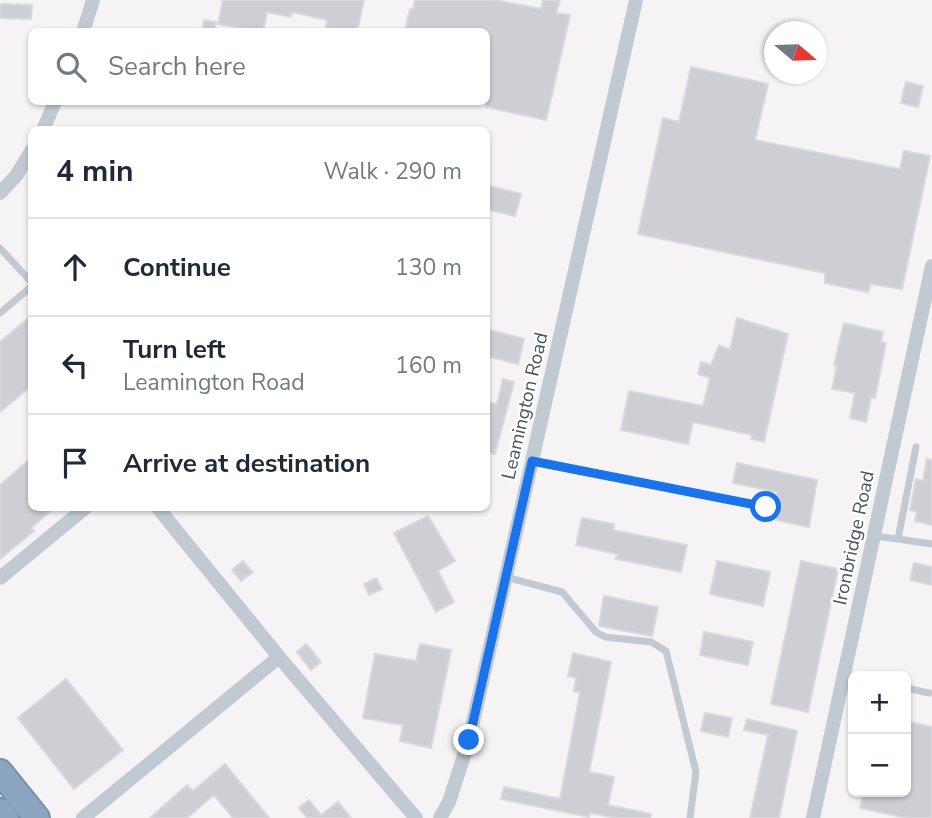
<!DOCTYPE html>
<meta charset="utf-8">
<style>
body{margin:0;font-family:"Nunito Sans",sans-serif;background:#f6f6f7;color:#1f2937}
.controls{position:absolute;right:21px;bottom:21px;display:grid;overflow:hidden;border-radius:10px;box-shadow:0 2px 5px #0004}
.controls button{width:63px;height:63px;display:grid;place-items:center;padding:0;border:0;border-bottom:2px solid #e0e1e3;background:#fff;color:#1f2937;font:35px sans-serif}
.compass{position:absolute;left:764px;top:21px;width:63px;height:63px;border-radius:50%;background:#fff;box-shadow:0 2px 5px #0004;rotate:109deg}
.stop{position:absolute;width:21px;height:21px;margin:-16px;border:5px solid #1a73e8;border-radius:50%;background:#fff}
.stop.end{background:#1a73e8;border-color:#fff;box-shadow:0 2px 7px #0008}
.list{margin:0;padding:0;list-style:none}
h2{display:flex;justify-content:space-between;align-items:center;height:91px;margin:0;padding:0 28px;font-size:30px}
h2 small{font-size:23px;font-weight:400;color:#747a83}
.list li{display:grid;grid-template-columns:46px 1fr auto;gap:21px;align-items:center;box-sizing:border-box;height:98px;padding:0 28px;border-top:2px solid #e0e1e3}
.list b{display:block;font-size:26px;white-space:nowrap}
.list p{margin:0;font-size:23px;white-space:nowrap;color:#747a83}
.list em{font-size:23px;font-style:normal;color:#747a83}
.icon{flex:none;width:38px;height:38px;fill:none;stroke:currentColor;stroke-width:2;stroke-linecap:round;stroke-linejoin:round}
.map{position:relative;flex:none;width:932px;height:818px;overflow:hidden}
.search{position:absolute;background:#fff;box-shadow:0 2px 5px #0004;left:28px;top:28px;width:462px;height:77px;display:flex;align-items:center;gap:18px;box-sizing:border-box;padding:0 24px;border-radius:10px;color:#747a83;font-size:26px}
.panel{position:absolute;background:#fff;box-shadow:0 2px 5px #0004;left:28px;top:126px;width:462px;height:385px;border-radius:10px}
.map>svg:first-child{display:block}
</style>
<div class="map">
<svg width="932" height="818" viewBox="0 0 932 818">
<rect width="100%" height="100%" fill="#f5f3f3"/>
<path fill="#cdcfd5" stroke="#d7d9de" stroke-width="2" d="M223 0H364L357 32H325L327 20 292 12 291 17 267 12 263 32 218 24Z
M415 0H495L541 9 543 0H560L556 13 570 15 546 120 486 107V32H405L410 9 413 10Z
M0 4 32 5 31 19 0 18Z
M204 20 216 22 214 32H202Z
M691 67 768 84 755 140 900 169 904 151 930 156 902 289 871 284 868 292 825 283V273L638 234 663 118 679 122Z
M906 82 923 86 918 107 901 103Z
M486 185 521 194 515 216 486 209Z
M32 315V385L0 412V342Z
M737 318 788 334 764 442 751 439 752 435 693 422 688 444 621 430 629 391 703 406 710 378 698 374 701 362 711 365 719 345 730 350Z
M844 323 883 332 881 342 886 343 875 398 871 397 866 422 850 418 855 393 832 389 837 366 834 365Z
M486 329 524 339 518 364 486 356Z
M503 379 514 382 495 454 486 452 490 430 486 429V402L497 404Z
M32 457V508H54L31 528 34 531 0 559V485Z
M927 459 932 460V525L915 521 917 512 910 510 916 479 923 481Z
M737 463 817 480 809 527 772 519 777 492 733 483Z
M428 516 455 561 438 571 454 602 436 612 394 533Z
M582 518 614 524 613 530 687 545 681 572 616 559 617 554 576 545Z
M243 561 253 572 241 581 232 570Z
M717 561 770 572 763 606 710 594Z
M801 561 838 569 808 712 771 704Z
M914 563 932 567V585L910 580Z
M376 578 382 589 369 595 364 584Z
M604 596 658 607 652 636 599 626Z
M704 632 753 642 748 665 700 655Z
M306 644 321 662 311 670 297 652Z
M420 644 451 650 431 748 400 741 403 725 363 718 375 654 416 661Z
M573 653 611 662 589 772 614 777 608 805 651 814 650 818H616L590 813 589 817 501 799 504 787 560 799 580 693 574 691 576 678 568 676Z
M66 679 123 750 74 789 18 718Z
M705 713 732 718 728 737 701 731Z
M747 719 797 731 779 818H750L768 735 744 730Z
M906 721 932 727V818H907L860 808 864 792H906Z
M225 764 269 818H233L214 795 187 818H150L187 785 193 791Z
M309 800 321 815 338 802 351 818H307L299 808Z"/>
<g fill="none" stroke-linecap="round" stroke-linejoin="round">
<defs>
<path id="highway" d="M0 772 37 818
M0 811 6 818"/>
</defs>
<use href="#highway" stroke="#7690ad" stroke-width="28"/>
<path stroke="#c1cad2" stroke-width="7" d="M0 248 32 283
M0 313 32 286
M532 461 766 507
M874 536 898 539 916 447
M898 539 932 544
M506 577 562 592 596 632 605 637 651 642 666 651 696 772 690 818
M906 688 929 693"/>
<path stroke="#c1cad2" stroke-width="14" d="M83 32 93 0
M43 130 55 102
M0 193 16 176 32 150
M158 508 279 657 416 818
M0 578 85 508
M83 818 279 657
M440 818 449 802 469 740 636 0
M813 818 932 266"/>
<use href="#highway" stroke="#8ba5c1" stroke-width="24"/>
</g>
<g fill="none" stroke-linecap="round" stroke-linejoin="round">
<path stroke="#1a73e8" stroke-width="9" d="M469 740 532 461 766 507"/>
</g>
<g text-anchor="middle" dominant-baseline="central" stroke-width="5" stroke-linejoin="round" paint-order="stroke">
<g font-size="19" fill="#4a5661" stroke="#fff">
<text transform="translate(525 406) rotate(-77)">Leamington Road</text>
<text transform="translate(854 538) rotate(-78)">Ironbridge Road</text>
</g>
</g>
</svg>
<div class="controls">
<button>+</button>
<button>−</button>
</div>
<svg class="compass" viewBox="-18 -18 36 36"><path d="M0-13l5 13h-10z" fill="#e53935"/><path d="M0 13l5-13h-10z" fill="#747a83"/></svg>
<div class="stop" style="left:766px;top:507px"></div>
<div class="stop end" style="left:469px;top:740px"></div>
<div class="search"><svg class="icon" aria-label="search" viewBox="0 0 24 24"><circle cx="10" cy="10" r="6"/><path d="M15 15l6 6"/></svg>Search here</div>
<section class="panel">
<h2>4 min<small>Walk · 290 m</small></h2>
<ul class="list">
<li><svg class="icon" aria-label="ahead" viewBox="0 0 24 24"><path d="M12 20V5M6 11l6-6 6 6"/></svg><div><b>Continue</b></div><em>130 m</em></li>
<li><svg class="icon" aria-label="left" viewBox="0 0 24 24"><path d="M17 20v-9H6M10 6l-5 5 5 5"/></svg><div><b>Turn left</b><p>Leamington Road</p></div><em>160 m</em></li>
<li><svg class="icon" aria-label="arrive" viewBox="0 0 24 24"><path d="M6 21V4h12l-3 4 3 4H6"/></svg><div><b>Arrive at destination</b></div></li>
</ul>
</section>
</div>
